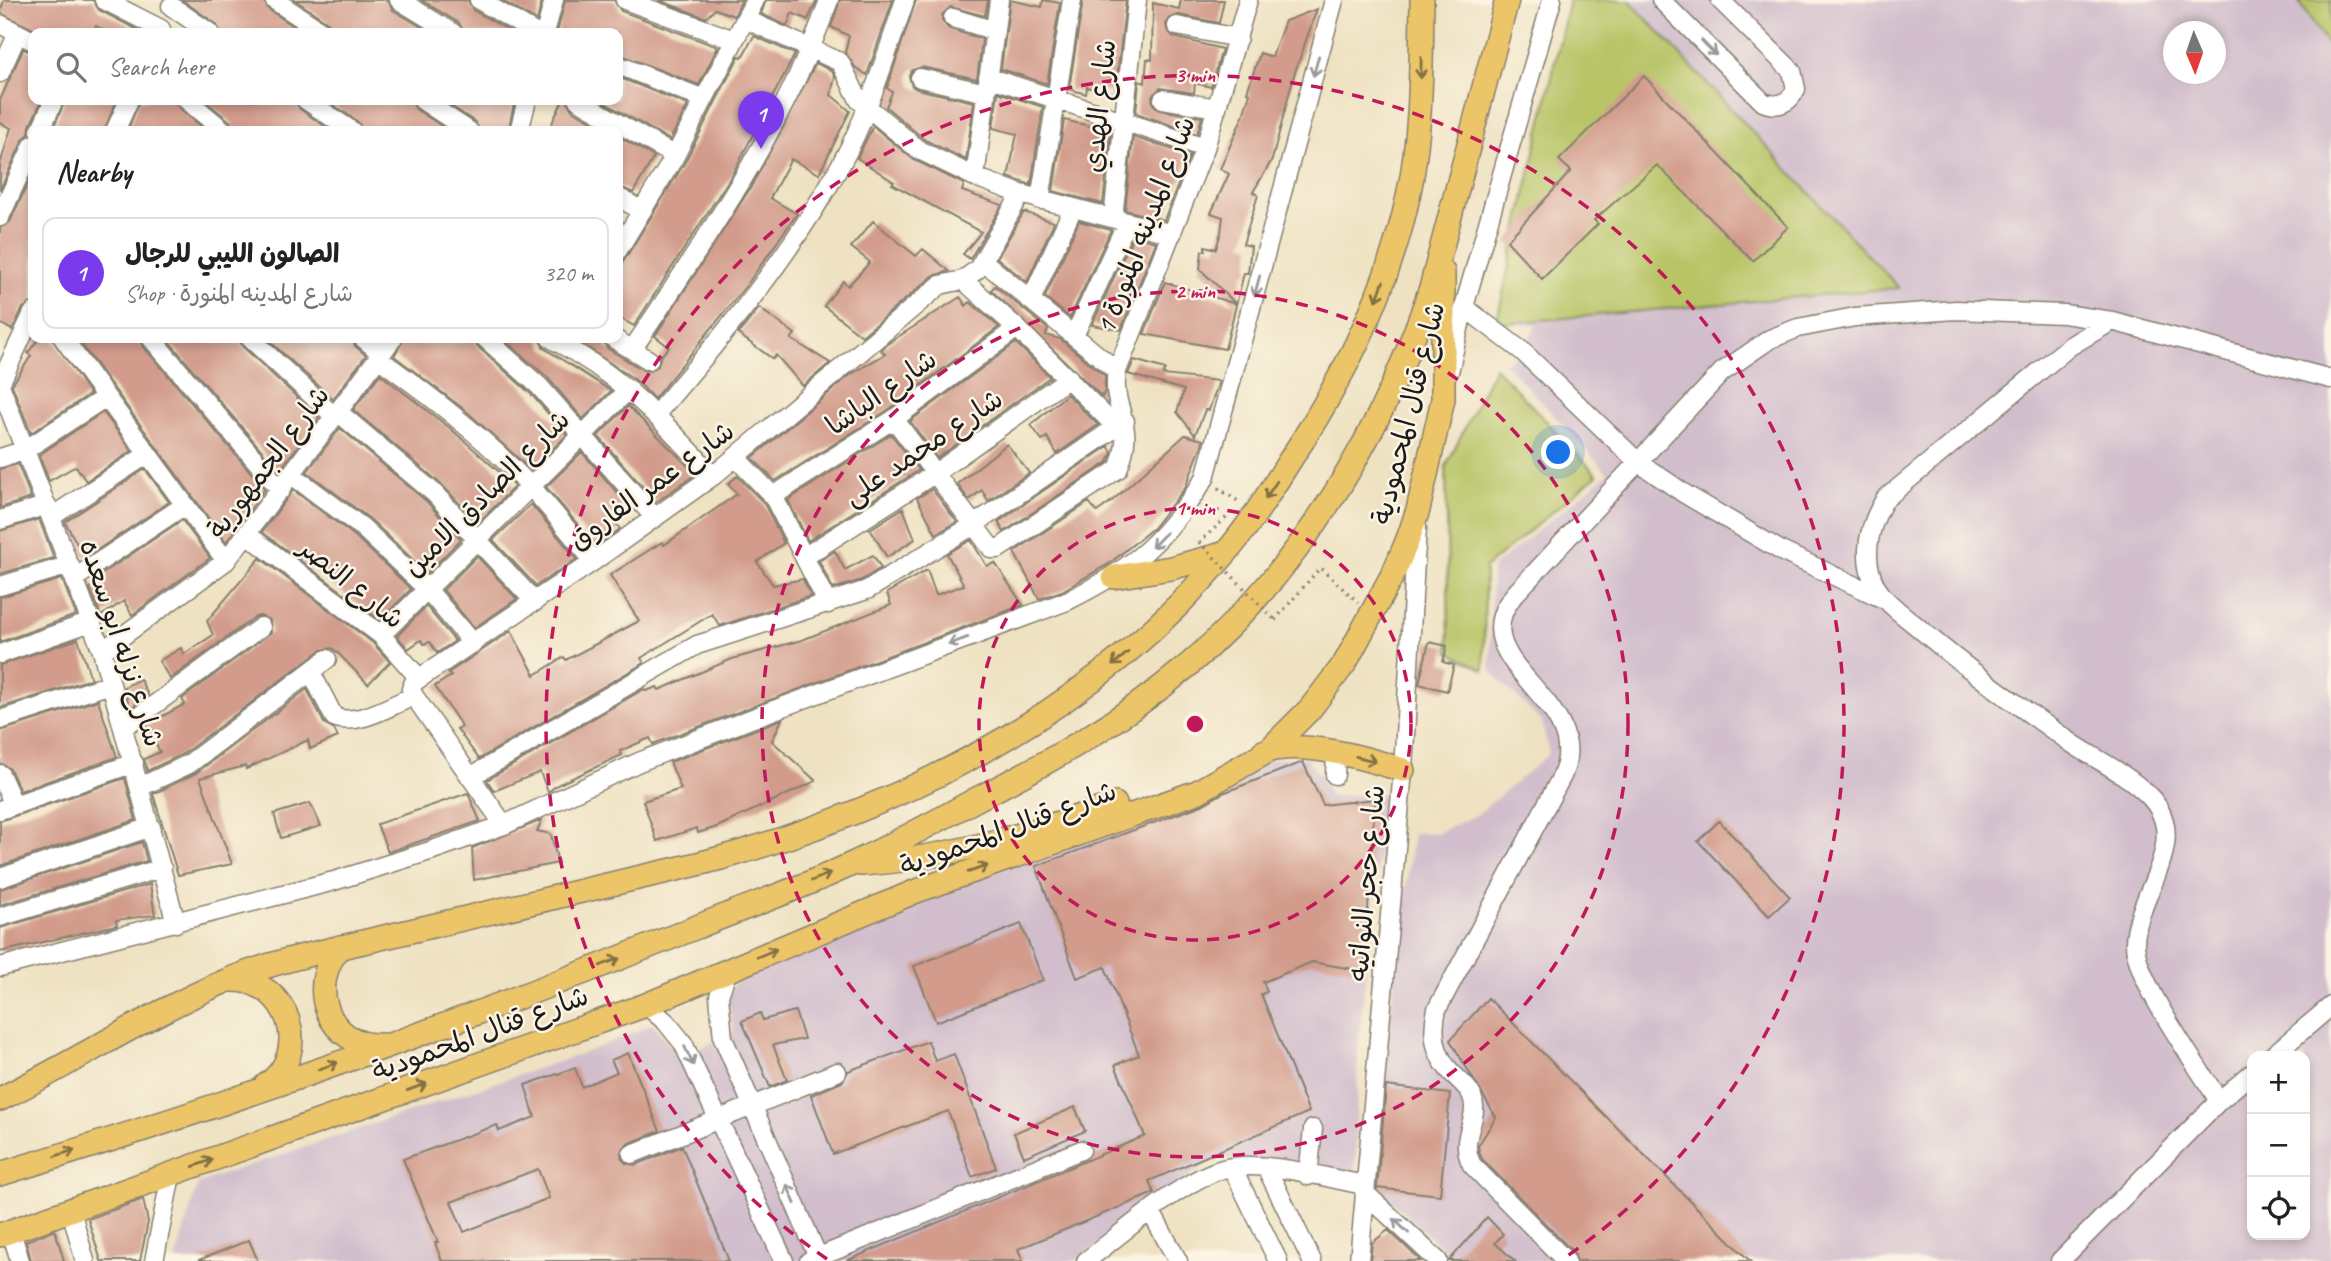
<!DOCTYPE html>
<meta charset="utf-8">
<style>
body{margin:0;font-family:Caveat,"Playpen Sans Arabic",sans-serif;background:#f2f2f2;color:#222}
.controls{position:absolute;right:21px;bottom:21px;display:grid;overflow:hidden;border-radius:14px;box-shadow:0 4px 10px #0003}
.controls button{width:63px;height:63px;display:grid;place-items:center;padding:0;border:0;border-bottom:2px solid #e0e0e0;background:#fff;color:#222;font:35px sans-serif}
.compass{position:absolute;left:2163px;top:21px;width:63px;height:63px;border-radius:50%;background:#fff;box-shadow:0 4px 10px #0003;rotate:178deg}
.you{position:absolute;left:1559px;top:453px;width:24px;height:24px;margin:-18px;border:5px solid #fff;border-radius:50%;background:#1a73e8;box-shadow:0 0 0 10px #1a73e833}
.badge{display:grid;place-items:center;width:46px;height:46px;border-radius:50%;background:#7c3aed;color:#fff;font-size:23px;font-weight:700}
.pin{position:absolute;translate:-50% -58px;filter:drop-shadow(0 2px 4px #0008)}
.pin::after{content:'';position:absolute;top:37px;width:24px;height:21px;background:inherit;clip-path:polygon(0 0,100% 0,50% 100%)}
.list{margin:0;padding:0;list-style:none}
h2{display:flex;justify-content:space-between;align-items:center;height:91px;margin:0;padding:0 28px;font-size:30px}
h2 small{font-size:23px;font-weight:400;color:#767676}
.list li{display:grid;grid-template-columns:46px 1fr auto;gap:21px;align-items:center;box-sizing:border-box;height:112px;margin:0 14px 14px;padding:0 14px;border:2px solid #e0e0e0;border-radius:14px}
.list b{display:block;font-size:26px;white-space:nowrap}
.list p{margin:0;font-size:23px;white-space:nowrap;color:#767676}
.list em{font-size:23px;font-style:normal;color:#767676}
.icon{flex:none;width:38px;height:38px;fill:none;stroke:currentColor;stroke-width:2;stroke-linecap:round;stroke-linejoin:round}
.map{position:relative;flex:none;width:2331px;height:1261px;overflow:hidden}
.search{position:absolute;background:#fff;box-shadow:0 4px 10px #0003;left:28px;top:28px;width:595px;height:77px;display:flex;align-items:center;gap:18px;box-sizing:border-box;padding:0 24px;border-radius:14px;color:#767676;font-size:26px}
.panel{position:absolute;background:#fff;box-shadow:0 4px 10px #0003;left:28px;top:126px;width:595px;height:217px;border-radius:14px}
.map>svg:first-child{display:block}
</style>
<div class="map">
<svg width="2331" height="1261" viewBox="0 0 2331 1261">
<rect width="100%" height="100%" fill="#fcf5e5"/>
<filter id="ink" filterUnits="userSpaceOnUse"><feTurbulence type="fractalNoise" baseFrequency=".0143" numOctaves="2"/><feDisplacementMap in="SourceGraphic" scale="14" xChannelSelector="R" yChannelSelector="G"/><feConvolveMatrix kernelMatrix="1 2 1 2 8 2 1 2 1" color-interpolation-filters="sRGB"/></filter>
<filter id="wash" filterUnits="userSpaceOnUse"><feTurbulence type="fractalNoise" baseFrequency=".00686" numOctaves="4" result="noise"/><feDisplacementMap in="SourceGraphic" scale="28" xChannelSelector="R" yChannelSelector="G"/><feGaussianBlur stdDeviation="1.57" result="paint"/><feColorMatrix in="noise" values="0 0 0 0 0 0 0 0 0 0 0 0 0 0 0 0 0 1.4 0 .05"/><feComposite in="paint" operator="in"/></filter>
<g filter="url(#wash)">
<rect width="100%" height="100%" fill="#efe2c2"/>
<path fill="#d1bdcc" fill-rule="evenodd" d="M1569 0H2331V1261H1456L1377 1188 1381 1086 1413 833H1437L1478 814 1549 754 1542 722 1490 671 1492 568 1608 473 1505 363 1522 351 1536 326 1496 324ZM2174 32H2216V74H2174ZM2252 1056H2305V1235H2252Z
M1306 758 1326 785 1328 796 1384 795 1358 1049 1355 1177 1223 1157 1202 1167 1075 1261H175L198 1183 587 1052 653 1024 671 1047 676 1059 689 1054 734 1031 728 1003 734 984 742 974 1004 869 1267 759Z"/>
<path fill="#b8c466" stroke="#6a7041" stroke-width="2" d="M1569 0H1629L1899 288 1496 324Z
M2298 0H2331V50Z
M1495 367 1597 475 1485 568 1484 670 1449 652 1446 466Z"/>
<g id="blocks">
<path fill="#d29b8b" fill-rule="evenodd" d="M4 0H93L99 10 144 33H109L96 26 92 33H41L0 13Z
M182 0H263L268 9 304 33H221L216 24Z
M295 0H388L393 10 432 33H335L330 24Z
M421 0H468L473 10 513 33H464L459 23Z
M501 0H542L537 21Z
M565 0H614L621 11 718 47 699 85 618 54V33H557Z
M658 0H742L734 16 715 9 706 18Z
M766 0H817L808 20 792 13 787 26 761 14Z
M840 0H893L867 75 855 67 845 52 849 36 831 27Z
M916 0H988L985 16 951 7 942 15V21L949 29 982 39 977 79 922 67 912 70 909 76 912 86 917 89 974 102 966 160 925 140 886 107 892 92 887 88Z
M1010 0 1042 7 1043 0 1060 3 1047 84 1001 69Z
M1083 0H1126L1115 94 1087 87 1086 94 1069 89Z
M1181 0H1224L1219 23 1179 15 1169 18 1166 23 1167 30 1174 37 1222 49 1211 87 1195 83 1194 93 1160 88 1152 96 1153 104 1160 110 1202 117 1197 134 1136 113 1139 81 1145 83 1147 59 1152 60 1153 3 1179 9Z
M1317 9 1294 75 1272 160 1253 192 1258 195 1243 244 1251 246 1248 273H1244L1225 349 1144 334 1165 282 1236 304 1200 269 1202 251H1205V246L1216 249 1221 232 1223 217 1211 213 1229 174 1220 169 1243 116 1250 93 1247 92 1260 53 1272 57 1285 21Z
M754 36 795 54 732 175 634 326 618 317V270L685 162 739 56 742 57Z
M23 49 33 52V100H42L30 126 29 134 23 140 0 190V165L11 128 0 123V100Z
M816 63 832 71 835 77 831 95 850 111 819 174 791 159 770 198 797 214 746 286 654 399 637 381 573 338H602L607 348 643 370 649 371 658 366 660 357 669 347 655 336 751 187Z
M1644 76 1788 227 1753 261 1657 165 1594 220 1598 224 1542 279 1507 241 1571 171 1559 160Z
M618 77 688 105 670 140 600 100H618Z
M998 92 1043 107 1031 185 1008 177 1017 134 993 128Z
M65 100H117L104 131H52Z
M140 100H176L180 109 207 131H127Z
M204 100H295L300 109 332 131H235L231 122Z
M326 100H411L416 109 449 131H363L358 122Z
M442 100H515L508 131H480L475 122Z
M563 100H567L572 110 609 131H548Z
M1064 120 1111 131 1103 204 1053 191Z
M873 126 914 160 964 184 962 191 1002 205 970 259 963 254 981 232 892 184 894 182 857 158Z
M618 136 654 157 633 193 618 186Z
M1133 137 1190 155 1164 220 1125 210Z
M33 172V302L23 308 12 330 0 323V228L10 222Z
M1024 212 1054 222 1027 282 997 258Z
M873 221 916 256 923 249 949 271 933 276 862 336 824 306 843 281 848 286 870 262 851 247Z
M1079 221 1111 230 1070 318 1045 297Z
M1133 236 1156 242 1121 330 1092 325Z
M995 286 1048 329 1046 335 1060 339 1105 376V391L1102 397 991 290Z
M960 297 966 306 970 302 999 327 888 410 775 481 752 458 850 375 885 354 881 350 890 342Z
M759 308 795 334 791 339 830 363 803 386 776 355 773 359 738 334Z
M39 338H52L90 394 31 433 12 385 31 356 28 353Z
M91 338H140L142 345 265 489 226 542 82 345Z
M166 338H239L242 346 319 418 279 471Z
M266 338H352L355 346 366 355 333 399Z
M404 338H474L477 346 531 394 567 435 531 470 465 410 394 356Z
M502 338H539L544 348 611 391 583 419 547 377Z
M1016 343 1050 377 937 458 910 421Z
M1134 360 1165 369 1163 375 1219 381 1209 410H1205L1195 435 1177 412 1184 390 1128 374Z
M380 374 450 428 515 486 478 523 441 484 353 410Z
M1067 394 1098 425 1057 454 1047 437 1042 440 1031 425Z
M628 406 696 474 656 502 598 436Z
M103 412 132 451 86 481 76 466 49 481 39 455Z
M340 428 426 501 461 539 427 573 370 519 307 472Z
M891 434 919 470 808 541 788 500Z
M1185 435 1203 440 1202 445 1185 488 1153 528 1110 563 1062 591 1039 599 1014 552 1089 502 1097 512 1112 501Z
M1007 444 1029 473 988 501 982 490 969 500 957 484Z
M1108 446 1112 452 1108 462 1004 532 998 522Z
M582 452 627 504 612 518 620 529 596 546 546 487Z
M18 464 31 498 0 508V469Z
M145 469 169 502 85 558 65 522Z
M737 476 764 503 784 543 757 562 773 585 803 579 811 596 720 626 712 614 641 658 644 663 479 759 457 729 462 727 435 686 451 676 448 673 511 631 535 675 564 657 566 660 639 621 610 575 662 542 664 545 737 494 728 484Z
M932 489 957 522 936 534 917 498Z
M293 490 356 537 411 589 380 620 262 532Z
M531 504 577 559 536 586 493 540Z
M903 508 915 539 887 557 870 529Z
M39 519 54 558 0 574V531Z
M182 520 210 558 132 615 124 601 101 616 90 588 99 583 96 578Z
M971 540 987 566 995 563 1023 605 653 744 650 738 620 751 622 755 557 785 548 792 540 772 494 791 487 780 644 689 646 691 657 687 659 690 732 659 802 640 891 605 887 593 927 570 936 595 964 585 947 554Z
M835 551 845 570 873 555 881 568 862 580 833 589 819 561Z
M477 556 517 599 474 628 443 590Z
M260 558 373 643 390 662 368 684 337 652 332 648 321 650 183 754 147 771 144 759 160 752 146 725 185 704 182 699 271 632 270 620 260 616 255 617 170 679 159 661 181 648 184 654 213 635 207 621Z
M62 579 76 615 0 642V597Z
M426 606 455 641 437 653 430 642 424 644 421 640 408 649 397 636Z
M78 639 91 679 0 708V665Z
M1429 642 1447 646 1443 662 1454 665 1447 691 1419 684Z
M140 679 148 695 130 709 124 687Z
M307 689 324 723 334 729 338 737 310 749 308 740 246 769 245 766 200 778 232 864 178 875 153 794 196 773Z
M98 700 117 757 20 791 10 769 0 763V731Z
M782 719 772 741 816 781 717 827 698 833 697 828 657 841 643 801 681 789 670 762Z
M1303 762 1323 805 1375 799 1364 971 1312 962 1263 982 1267 992 1261 994 1309 1112 1149 1181 1154 1193 1018 1249 1023 1261H846L1145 1136 1115 1065 1139 1055 1105 967 1077 978 1036 866 1202 805 1223 793Z
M125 778 136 820 0 866V821Z
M468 793 480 821 388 852 377 824Z
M310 803 321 826 281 838 274 814Z
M542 820 537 831 551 834 558 863 474 880 472 848Z
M1719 821 1790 897 1769 916 1698 841Z
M142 842 147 861 0 905V889Z
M150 884 155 915 116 920 117 925 0 952V928Z
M1021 924 1043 980 936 1022 914 966Z
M1488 998 1750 1261H1577L1574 1253 1482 1159 1479 1152 1478 1146 1496 1117 1450 1040Z
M795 1011 804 1039 773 1045 787 1080 770 1087 742 1021 760 1013 763 1020Z
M928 1041 935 1061 954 1054 996 1168 972 1177 948 1111 833 1154 811 1095 842 1082 848 1071Z
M628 1053 660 1131 627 1144 621 1152 622 1159 626 1163 636 1165 682 1146 729 1261H442L435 1243 438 1242 403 1159 497 1125 499 1131 535 1117 525 1085 575 1068 582 1087 617 1072 611 1060ZM538 1169 549 1198 464 1232 451 1202Z
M1386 1086 1450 1094 1440 1195 1377 1188Z
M1075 1107 1085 1131 1024 1157 1014 1133Z
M143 1199 148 1222 140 1261H101L88 1219Z
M1487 1217 1503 1234 1495 1243 1515 1261H1449Z
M55 1230 64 1261H31L26 1241Z
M1388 1230 1421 1261H1370L1372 1243Z
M249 1240 258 1261H199V1260Z"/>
</g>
</g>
<g filter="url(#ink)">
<use href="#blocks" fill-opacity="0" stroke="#867f6f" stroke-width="2"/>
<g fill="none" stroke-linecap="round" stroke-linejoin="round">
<defs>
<path id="minor" d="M104 0 161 29
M274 0 324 33
M399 0 453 33
M479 0 535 33
M625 0 734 40
M1661 0 1763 102C1777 108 1789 104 1796 89L1792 71 1720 0
M171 6 210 33
M953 18 995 31
M745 19 840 62 859 100 919 150 975 177 1021 194 1172 234
M0 24 33 41
M1177 26 1238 38
M545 33 554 0
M618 65 704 99
M0 73 18 33
M988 77 1205 148
M920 78 986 93
M1163 99 1217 108
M187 100 224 131
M306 100 352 131
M422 100 469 131
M578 100 675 156
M40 131 54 100
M115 131 129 100
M519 131 527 100
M975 177 999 0
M618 197 642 211
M1040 200 1072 0
M0 217 33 145
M1113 218 1137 0
M618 250 675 156 755 0
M983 261 1117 371
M963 280 1017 328 1116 427
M1031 300 1073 208
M1464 307 1522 351 1638 462 1685 494 1783 552 1886 600
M2112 321 2070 346 1885 499C1869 526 1861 555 1875 585 1885 603 1905 616 1920 629 1969 671 2021 708 2073 744 2097 760 2127 774 2148 795 2194 840 2136 893 2135 943 2135 981 2198 1066 2219 1101
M1074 336 1127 222
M63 338 226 561
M151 338 281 490
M250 338 335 417
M363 338 381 353
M485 338 539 386 655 518
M550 338C618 373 663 420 713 476
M613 338 649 360
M632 350C705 240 785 126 829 0
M378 358C432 397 485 438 531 487 553 511 573 537 594 561
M1449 372 1464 307 1552 0
M0 384 33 313
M0 385 102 651 176 923
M338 412 434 493 535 602
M657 413C724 335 791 255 841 164 869 113 886 55 905 0
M894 419 992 549H998L1118 469C1138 421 1110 411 1117 371L1205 148 1248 0
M0 458 25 450 106 397
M736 458 773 496 828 604
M292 475 363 528 427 589 473 644
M773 496 894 419 1017 328
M51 517 148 454
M0 520 47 505
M248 535 381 635 418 677
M804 557 934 474 1069 378
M75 578 185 505
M0 586 70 565
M381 635 629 389
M102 651 226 561 393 338
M0 654 91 622
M311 672 334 717C358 727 391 705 414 696
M0 720 111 684
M124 727 261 627
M0 774 14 805
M1335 775 1336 753
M470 777 697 645 867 590 972 526 1125 421
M140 787 189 764 327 659
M0 810 134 763
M504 825 414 696 411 689 414 682 594 561 713 476 940 285 963 280 978 269 1021 194
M0 878 151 827
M0 917 162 868
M0 967 334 881 430 851 504 825 639 762 766 713 1067 601C1134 568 1165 541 1205 478L1334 0
M728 969 719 996 723 1038 818 1257
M646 1005 666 1022 683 1043 784 1261
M2272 1056 2331 1006
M632 1154 837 1072
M1232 1167 1278 1261
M1267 1169 1312 1261
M1308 1176 1313 1129
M1364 1192 1438 1261
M71 1210 85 1261
M1151 1212 1178 1261
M11 1231 20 1261
M154 1261 171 1175
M809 1261 1081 1150
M1086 1261C1121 1235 1191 1171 1233 1167 1272 1162 1326 1178 1365 1185
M1359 1261 1403 770 1417 527
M1566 1261 1472 1165C1457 1136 1481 1121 1472 1096 1468 1087 1461 1082 1454 1075 1435 1057 1431 1034 1437 1009L1562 776C1596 699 1457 663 1514 595L1722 372 1770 339 1798 328 1855 317 1956 310 2064 314 2112 321 2331 379
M2060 1261 2219 1101 2252 1073"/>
<path id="major" d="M1114 577 1171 568 1226 553
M1263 752C1302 739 1365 758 1403 770
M860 864C949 859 1032 833 1115 804
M340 947C306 985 327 1048 383 1045
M233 980C289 980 313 1054 266 1085
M0 1099C77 1061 148 1014 228 980 279 959 335 949 389 936 466 918 543 900 620 882 658 873 698 865 735 854 922 798 1099 705 1225 554 1255 519 1278 478 1303 440 1351 364 1389 285 1408 197 1422 132 1421 66 1422 0
M0 1174C236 1103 469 1020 697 927 748 906 802 888 852 864 895 844 936 821 977 799 1051 761 1121 722 1185 668 1303 567 1382 434 1431 288L1507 0
M0 1235 646 1005 914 892 1197 792 1268 751 1310 709 1345 663 1394 572 1408 539 1418 510 1443 399V272"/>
</defs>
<use href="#minor" stroke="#867f6f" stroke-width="21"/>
<use href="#major" stroke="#867f6f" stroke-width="26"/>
<path stroke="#867f6f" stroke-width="3.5" stroke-dasharray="2 5" stroke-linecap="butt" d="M1218 488 1241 503
M1204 538 1227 517
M1275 620 1320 568 1358 602"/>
<use href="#minor" stroke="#fff" stroke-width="18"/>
<use href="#major" stroke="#edc569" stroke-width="23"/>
<path stroke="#867f6f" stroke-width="3.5" stroke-dasharray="2 5" stroke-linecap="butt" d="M1199 542 1275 620"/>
</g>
<defs><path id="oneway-shaft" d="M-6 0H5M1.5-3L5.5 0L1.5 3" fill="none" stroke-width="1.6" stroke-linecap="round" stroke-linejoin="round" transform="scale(1.75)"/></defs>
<g stroke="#999">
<use href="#oneway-shaft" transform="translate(1709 48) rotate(45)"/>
<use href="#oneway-shaft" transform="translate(1316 66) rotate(105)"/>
<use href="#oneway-shaft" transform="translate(1257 286) rotate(105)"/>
<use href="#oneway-shaft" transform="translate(1159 540) rotate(135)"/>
<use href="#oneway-shaft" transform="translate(958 641) rotate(160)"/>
<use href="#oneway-shaft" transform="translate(689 1056) rotate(65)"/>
<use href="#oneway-shaft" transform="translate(791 1194) rotate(-113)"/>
<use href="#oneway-shaft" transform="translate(1401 1226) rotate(-137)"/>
</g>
<g stroke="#847042">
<use href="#oneway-shaft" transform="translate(1421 68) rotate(91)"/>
<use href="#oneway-shaft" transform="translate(1380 291) rotate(110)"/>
<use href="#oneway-shaft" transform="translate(1271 490) rotate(124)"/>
<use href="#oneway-shaft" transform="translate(1120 659) rotate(140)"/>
<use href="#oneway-shaft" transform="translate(1366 759) rotate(14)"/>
<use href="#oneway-shaft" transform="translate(978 869) rotate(-19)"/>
<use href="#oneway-shaft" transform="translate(821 877) rotate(-22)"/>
<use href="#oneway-shaft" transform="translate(767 953) rotate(-22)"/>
<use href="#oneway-shaft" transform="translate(610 962) rotate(-21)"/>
<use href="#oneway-shaft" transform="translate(328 1066) rotate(-20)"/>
<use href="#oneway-shaft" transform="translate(417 1087) rotate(-20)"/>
<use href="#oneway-shaft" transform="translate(65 1153) rotate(-18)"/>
<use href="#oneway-shaft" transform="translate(203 1163) rotate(-20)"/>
</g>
</g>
<g fill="none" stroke="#c2185b" stroke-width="3.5" stroke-dasharray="12 9">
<circle cx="1195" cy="724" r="216"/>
<circle cx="1195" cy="724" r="433"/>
<path d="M827 1259A649 649 0 1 1 1563 1259"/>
</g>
<g text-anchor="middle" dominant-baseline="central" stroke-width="5" stroke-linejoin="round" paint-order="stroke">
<g font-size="28" fill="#1c1c1c" stroke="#fcf5e5">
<text transform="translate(1099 106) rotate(-84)">شارع الهدي</text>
<text transform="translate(1145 225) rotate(-69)">شارع المدينه المنورة 1</text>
<text transform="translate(881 392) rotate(-35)">شارع الباشا</text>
<text transform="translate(1408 413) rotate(-76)">شارع قنال المحمودية</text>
<text transform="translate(923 447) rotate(-34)">شارع محمد على</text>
<text transform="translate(268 462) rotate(-53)">شارع الجمهورية</text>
<text transform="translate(651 485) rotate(-36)">شارع عمر الفاروق</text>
<text transform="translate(486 493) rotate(-45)">شارع الصادق الامين</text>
<text transform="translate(352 583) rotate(39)">شارع النصر</text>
<text transform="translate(122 643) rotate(72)">شارع نزله ابو سعده</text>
<text transform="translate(1008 828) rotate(-20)">شارع قنال المحمودية</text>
<text transform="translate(1366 883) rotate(-85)">شارع حجر النواتيه</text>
<text transform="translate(480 1033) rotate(-20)">شارع قنال المحمودية</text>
</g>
</g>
<circle cx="1195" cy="724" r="10" fill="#c2185b" stroke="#fcf5e5" stroke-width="3.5"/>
<g font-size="21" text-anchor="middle" font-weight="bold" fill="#c2185b" stroke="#fcf5e5" stroke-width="5" stroke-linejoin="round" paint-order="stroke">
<text x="1195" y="82">3 min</text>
<text x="1195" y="298">2 min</text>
<text x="1195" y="515">1 min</text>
</g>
</svg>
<div class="controls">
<button>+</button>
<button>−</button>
<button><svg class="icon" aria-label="locate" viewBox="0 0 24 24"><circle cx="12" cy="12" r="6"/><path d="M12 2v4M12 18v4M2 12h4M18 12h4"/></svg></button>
</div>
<svg class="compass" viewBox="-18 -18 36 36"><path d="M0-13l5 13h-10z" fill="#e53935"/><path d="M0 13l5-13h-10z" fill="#767676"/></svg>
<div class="you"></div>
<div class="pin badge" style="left:761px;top:149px">1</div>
<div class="search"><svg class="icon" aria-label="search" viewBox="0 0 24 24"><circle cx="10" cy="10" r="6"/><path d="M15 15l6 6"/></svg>Search here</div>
<section class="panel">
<h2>Nearby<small></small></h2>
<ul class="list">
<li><span class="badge">1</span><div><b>الصالون الليبي للرجال</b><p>Shop · شارع المدينه المنورة</p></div><em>320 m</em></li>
</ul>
</section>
</div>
